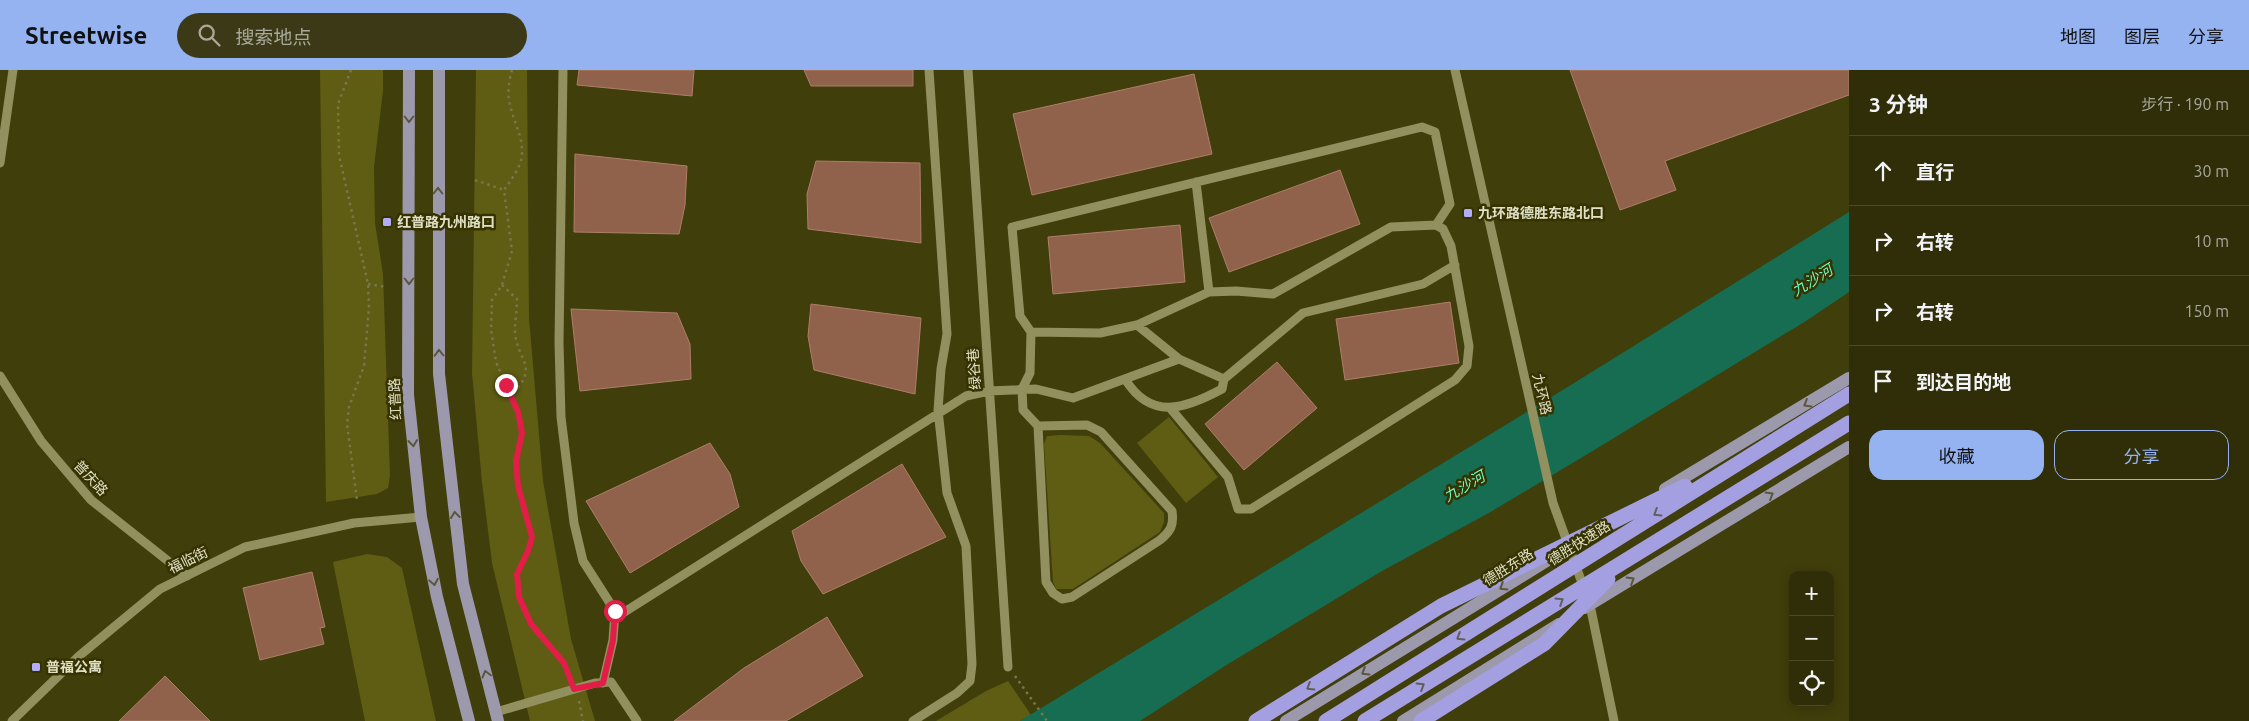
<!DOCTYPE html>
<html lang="zh">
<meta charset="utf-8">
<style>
body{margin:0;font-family:Ubuntu,"Noto Sans SC",sans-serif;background:#3c3a16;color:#f1f3f6}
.controls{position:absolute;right:15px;bottom:15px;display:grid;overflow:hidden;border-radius:10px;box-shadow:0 2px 12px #0003}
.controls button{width:45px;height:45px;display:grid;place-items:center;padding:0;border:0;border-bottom:1px solid #4b4a29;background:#302e08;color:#f1f3f6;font:25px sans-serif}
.stop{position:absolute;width:15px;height:15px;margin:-11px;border:4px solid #e11d48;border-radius:50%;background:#fff}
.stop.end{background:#e11d48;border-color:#fff;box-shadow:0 1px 5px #0008}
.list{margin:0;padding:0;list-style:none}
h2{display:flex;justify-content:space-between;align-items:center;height:65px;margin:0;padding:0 20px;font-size:21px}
h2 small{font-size:16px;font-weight:400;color:#a8a89c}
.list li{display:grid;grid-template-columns:32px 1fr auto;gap:15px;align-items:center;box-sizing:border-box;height:70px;padding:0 20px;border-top:1px solid #4b4a29}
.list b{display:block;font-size:19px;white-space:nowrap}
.list em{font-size:16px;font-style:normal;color:#a8a89c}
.actions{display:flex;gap:10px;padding:15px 20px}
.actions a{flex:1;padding:11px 0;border:1px solid #95b2f1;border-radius:15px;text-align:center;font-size:18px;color:#95b2f1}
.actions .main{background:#95b2f1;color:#111}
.icon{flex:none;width:28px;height:28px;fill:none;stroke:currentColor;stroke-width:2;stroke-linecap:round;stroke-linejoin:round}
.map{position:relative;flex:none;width:1849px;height:651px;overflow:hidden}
header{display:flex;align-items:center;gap:30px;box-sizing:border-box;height:70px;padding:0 25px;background:#95b2f1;color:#111}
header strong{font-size:24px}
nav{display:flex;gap:28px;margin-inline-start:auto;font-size:18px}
.search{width:350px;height:45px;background:#3c3a16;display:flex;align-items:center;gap:12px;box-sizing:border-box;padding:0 18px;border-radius:28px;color:#a8a89c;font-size:19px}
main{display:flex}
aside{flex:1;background:#302e08}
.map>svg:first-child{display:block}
</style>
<header>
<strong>Streetwise</strong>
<div class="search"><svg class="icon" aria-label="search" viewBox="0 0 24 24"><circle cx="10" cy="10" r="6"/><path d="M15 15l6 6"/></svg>搜索地点</div>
<nav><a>地图</a><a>图层</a><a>分享</a></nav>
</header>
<main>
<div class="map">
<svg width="1849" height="651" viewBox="0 0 1849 651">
<rect width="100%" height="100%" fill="#403e0b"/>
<path fill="#5f5c14" d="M320 0H383V21L374 97 375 153 383 204 390 406 388 418 377 424 326 432Z
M476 0H527L529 248 543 411 571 569 595 651H530L492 493 482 412 472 303Z
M1169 347 1218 407 1186 433 1137 373Z
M1060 365 1089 366 1100 373 1164 443V452L1160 462 1073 519H1056L1053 512 1044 374 1047 366Z
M367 484 387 487 402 498 436 651H365L333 492Z
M1008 611 1031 645 1020 651H936L986 621Z"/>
<path fill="#176d52" d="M1849 142V222L1806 251 1586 385 1487 444 1382 501 1228 594 1140 651H1020L1566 318Z"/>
<path fill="#90624c" stroke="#ae7e67" d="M579 0H694L692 26 577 15Z
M804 0H913V16H811Z
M1570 0H1849V25L1665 91 1676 120 1620 140Z
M1194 4 1212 84 1032 125 1013 44Z
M575 84 687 96 685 135 679 164 574 162Z
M816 91 920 93 921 173 808 159 807 124Z
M1340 100 1360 154 1229 202 1209 148Z
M1180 155 1185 212 1053 224 1048 167Z
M1450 232 1459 293 1345 310 1336 249Z
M811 234 921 248 915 324 814 300 808 266Z
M571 239 677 243 690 274 691 309 580 321Z
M1277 292 1317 338 1244 400 1205 354Z
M710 373 730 404 739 437 630 503 586 431Z
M902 394 946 467 823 524 801 491 792 461Z
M312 502 325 557 320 558 324 574 260 590 243 518Z
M827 547 863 606 786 651H674L744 598Z
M165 606 210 651H119Z"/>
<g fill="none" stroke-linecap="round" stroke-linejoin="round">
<path stroke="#78774c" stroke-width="2.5" stroke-dasharray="2.5 4" stroke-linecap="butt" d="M351 0 338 34 339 85 368 214 369 237 364 296 349 337 347 354 357 430
M512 0C509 11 507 24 510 35 514 53 523 66 522 85 521 97 511 110 504 120L512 181 502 215 492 230 491 259 496 292 518 342 522 363 516 391 518 416 532 467 529 481 517 504 519 527 531 555 564 593 570 609
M475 110 504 120
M368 214 386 217
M502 215 517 229C517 240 515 251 515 261 516 290 541 296 511 325
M1015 606 1047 651
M579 631 583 651"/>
<path stroke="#92905f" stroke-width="9" d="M563 0 559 272 561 347 574 453 583 491 615 541 613 570 603 613
M968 0 1008 597
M1455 0 1553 433 1590 535 1614 651
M0 93 13 0
M1196 112 1209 222
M1137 255 1179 289 1224 309
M1031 262 1100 263 1137 255 1209 222 1236 221 1273 224 1391 157 1436 155 1443 159 1451 176 1469 276 1467 296 1455 310 1251 439H1238L1228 407 1171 339
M0 306 41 371 91 430 187 506
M1125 309C1151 351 1185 339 1222 319L1224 309 1303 243 1423 214 1455 195
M1038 356 1046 512 1053 523 1062 529 1072 527 1160 470C1171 461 1174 455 1172 441L1101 362 1087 355 1038 356 1023 340 1022 319 1030 303 1031 262 1020 246 1012 157 1422 57 1435 62 1450 134 1436 155
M615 548 966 326 989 321 1036 319 1073 328 1179 289
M496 642 595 613 611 612 637 651
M12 651 79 586 160 519 245 477 354 453 421 447
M913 651 957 623 970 611 972 594 966 476 947 423 938 340 941 299 947 264 929 0"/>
<path stroke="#9d99ad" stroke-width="12" d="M409 0 408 325 421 447 437 527 469 651
M439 0V304L463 514 498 651
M1665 419 1849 308
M1584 538 1849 377
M1286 651 1545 492
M1403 651 1559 554"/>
<path stroke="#a49fe1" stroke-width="15" d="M1256 651 1441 536 1685 416
M1326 651 1849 324
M1365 651 1849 353
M1421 651 1544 574 1608 509"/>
</g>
<defs><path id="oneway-chevron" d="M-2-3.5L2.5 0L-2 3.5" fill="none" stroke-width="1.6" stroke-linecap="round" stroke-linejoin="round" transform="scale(1.25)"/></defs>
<g stroke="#5a573d">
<use href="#oneway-chevron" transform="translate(409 49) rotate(90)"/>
<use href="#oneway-chevron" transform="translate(438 121) rotate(-90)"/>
<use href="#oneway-chevron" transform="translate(409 211) rotate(90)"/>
<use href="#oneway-chevron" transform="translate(439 283) rotate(-91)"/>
<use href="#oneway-chevron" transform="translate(1807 334) rotate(149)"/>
<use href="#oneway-chevron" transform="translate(413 373) rotate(84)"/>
<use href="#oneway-chevron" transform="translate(1770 425) rotate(-31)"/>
<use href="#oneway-chevron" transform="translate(455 445) rotate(-97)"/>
<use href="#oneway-chevron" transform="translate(1631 510) rotate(-31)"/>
<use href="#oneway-chevron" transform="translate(434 512) rotate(79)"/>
<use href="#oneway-chevron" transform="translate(1503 517) rotate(148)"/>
<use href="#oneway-chevron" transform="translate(1365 602) rotate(148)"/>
<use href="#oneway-chevron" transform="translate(486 604) rotate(-105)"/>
</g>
<g stroke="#625e5a">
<use href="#oneway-chevron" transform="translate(1657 443) rotate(148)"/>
<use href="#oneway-chevron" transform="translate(1560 531) rotate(-32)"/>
<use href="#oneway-chevron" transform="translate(1460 567) rotate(148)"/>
<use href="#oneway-chevron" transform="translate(1421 616) rotate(-32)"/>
<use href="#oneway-chevron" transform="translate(1310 617) rotate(148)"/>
</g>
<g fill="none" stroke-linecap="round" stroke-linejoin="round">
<path stroke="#e11d48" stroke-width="6" d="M506 315 518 342 522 363 516 391 518 416 532 467 528 481 517 504 519 527 531 554 564 593 574 619 603 613 613 570 615 541"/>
</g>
<g fill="#b2adf9" stroke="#363300" stroke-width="2">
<rect x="1463" y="138" width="10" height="10" rx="2.5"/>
<rect x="382" y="147" width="10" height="10" rx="2.5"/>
<rect x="31" y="592" width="10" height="10" rx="2.5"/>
</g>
<g text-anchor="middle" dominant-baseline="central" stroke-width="5" stroke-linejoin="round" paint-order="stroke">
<g font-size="14" font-weight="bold" fill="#e0e0c6" stroke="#363300" text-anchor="start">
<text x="1478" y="143">九环路德胜东路北口</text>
<text x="397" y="152">红普路九州路口</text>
<text x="46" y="597">普福公寓</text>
</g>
<g font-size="14" fill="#e0e0c6" stroke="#363300">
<text transform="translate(974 299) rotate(-94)">绿谷巷</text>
<text transform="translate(1542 324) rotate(77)">九环路</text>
<text transform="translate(395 329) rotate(-93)">红普路</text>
<text transform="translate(91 408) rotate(47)">普庆路</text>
<text transform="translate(1579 473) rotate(-32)">德胜快速路</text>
<text transform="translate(188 490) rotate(-26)">福临街</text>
<text transform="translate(1508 497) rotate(-32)">德胜东路</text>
</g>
<g font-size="15" font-style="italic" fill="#69f9c6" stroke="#363300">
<text transform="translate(1812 210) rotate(-32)">九沙河</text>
<text transform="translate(1464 416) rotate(-30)">九沙河</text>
</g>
</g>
</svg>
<div class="controls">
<button>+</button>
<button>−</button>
<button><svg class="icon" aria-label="locate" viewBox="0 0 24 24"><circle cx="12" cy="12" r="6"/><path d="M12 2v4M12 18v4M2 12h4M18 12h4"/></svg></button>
</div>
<div class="stop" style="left:615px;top:541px"></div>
<div class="stop end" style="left:506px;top:315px"></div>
</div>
<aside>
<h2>3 分钟<small>步行 · 190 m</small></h2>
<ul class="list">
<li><svg class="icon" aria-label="ahead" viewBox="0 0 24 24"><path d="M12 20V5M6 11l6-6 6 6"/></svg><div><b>直行</b></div><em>30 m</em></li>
<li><svg class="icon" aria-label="right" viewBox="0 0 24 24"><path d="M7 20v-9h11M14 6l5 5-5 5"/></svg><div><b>右转</b></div><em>10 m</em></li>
<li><svg class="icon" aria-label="right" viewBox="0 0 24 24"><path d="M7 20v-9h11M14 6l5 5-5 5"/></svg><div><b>右转</b></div><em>150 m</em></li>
<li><svg class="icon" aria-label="arrive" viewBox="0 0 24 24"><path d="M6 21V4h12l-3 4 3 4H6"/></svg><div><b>到达目的地</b></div></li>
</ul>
<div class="actions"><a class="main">收藏</a><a>分享</a></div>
</aside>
</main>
